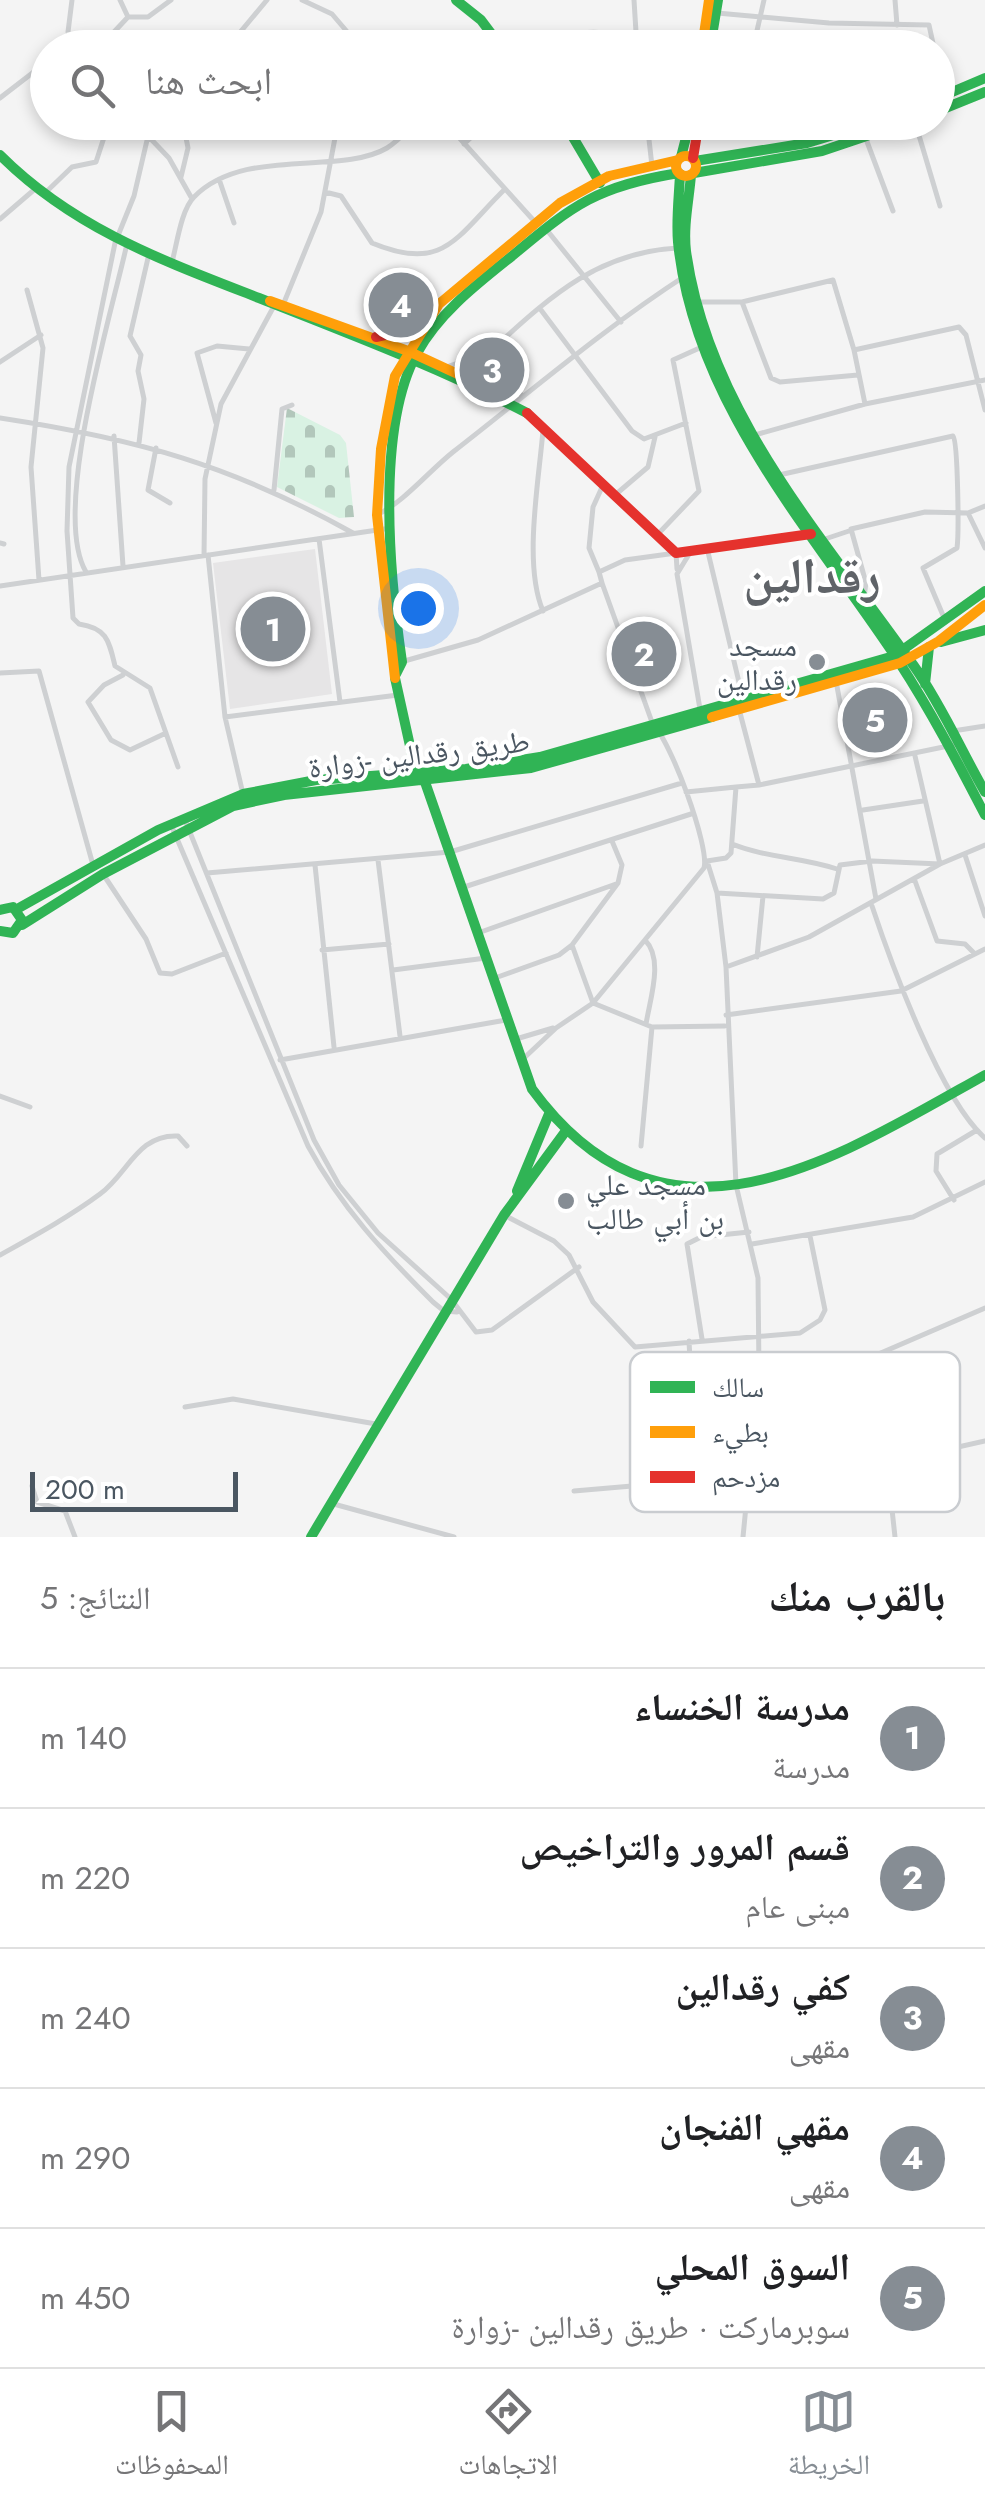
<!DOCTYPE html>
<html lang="ar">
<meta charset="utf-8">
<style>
body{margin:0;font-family:Jost,"Noto Naskh Arabic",sans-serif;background:#f2f2f2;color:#202124;direction:rtl}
.scale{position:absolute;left:30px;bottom:25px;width:208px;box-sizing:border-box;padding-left:10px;border:5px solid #4a5661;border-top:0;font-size:28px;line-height:35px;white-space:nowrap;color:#4a5661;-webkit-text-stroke:8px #fff;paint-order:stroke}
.you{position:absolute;left:418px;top:608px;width:35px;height:35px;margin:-25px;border:8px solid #fff;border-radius:50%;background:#1a73e8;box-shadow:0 0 0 15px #1a73e833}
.badge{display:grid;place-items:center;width:65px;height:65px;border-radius:50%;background:#868d94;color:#fff;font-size:32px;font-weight:700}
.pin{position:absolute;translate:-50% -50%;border:5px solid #fff;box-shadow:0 2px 10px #0006}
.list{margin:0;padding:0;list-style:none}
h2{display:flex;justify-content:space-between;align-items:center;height:130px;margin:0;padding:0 40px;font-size:42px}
h2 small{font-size:32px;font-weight:400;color:#757577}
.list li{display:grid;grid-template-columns:65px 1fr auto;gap:30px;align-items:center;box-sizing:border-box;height:140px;padding:0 40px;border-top:2px solid #e0e0e0}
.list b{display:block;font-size:38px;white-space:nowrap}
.list p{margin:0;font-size:32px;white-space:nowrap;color:#757577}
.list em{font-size:32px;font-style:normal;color:#757577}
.icon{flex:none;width:55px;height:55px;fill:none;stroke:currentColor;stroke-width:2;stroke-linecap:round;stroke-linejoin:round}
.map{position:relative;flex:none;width:985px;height:1537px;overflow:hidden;direction:ltr}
.search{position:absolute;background:#fff;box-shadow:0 5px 15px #0003;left:30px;right:30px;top:30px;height:110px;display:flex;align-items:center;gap:25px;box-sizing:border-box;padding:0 35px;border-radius:55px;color:#757577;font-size:38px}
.sheet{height:830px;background:#fff}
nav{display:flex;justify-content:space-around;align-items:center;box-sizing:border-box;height:140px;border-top:2px solid #e0e0e0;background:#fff;font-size:28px;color:#757577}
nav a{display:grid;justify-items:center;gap:5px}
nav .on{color:#868d94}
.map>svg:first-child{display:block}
</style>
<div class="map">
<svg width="985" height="1537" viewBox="0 0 985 1537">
<defs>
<pattern id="cemetery-stones" width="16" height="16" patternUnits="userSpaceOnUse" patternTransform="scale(2.5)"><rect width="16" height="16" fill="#d9f2e3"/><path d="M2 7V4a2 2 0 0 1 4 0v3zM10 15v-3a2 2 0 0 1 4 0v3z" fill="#b2c7bb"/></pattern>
</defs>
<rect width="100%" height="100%" fill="#f4f4f4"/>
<path fill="#e6e5e6" d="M315 549 332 694 230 709 213 563Z"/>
<path fill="url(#cemetery-stones)" d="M287 408 340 435 346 443 354 517 339 518 277 487Z"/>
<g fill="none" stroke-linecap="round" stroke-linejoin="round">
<path stroke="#ced0d2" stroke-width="5" d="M72 0 68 32 76 48
M302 0 332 14 361 48
M634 0 637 48
M895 0 897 25
M717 13 829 23 929 25 934 48
M128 17H148L171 0
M99 48 128 17 120 0
M227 48 267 0
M558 48C585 22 607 35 639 38 660 41 681 43 702 45
M753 48 764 0
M0 98 48 61
M162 122 148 136 169 158 191 197
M445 122 535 222
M647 122 652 166
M915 122 940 206
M185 127 209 122
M148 136 134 196 115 243 69 467 67 531 73 618 79 624C107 628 109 641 115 666L150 688 178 767
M866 139 893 211
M464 144 488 122
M181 177 188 148 183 122
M219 179 234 223
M325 192 341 196 372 243C444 273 456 237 505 189
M44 194 72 167 96 162 109 122
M0 219 35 189
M546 229 621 322
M172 262C177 244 181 210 194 197 244 146 339 176 387 148 397 142 407 131 416 122
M27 290 43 348 31 467 39 580
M698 302H742L833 280 854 350 865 404
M742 302 771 378 780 382 858 375
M283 305 321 212 338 122
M541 310 632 431 644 439 686 423
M496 346 522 397
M854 350 959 327 966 335 985 410
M0 362 41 335
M447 367C461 361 486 356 497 345 553 294 600 252 678 248
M0 418C137 439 231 465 353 533
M216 423 197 353 217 346 249 349
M543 430C539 481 523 564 543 611
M755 435 865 404 985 380
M114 436 123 566
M139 443 144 399 138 371 141 355 130 336 148 258
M156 448 148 490 170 503
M779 475 953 436C958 442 959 534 957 548L923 568 945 620
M274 490 282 409 292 405
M615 495 648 467 655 437
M968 513 985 548
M377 515C405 501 428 472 453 452 529 393 603 329 685 276
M659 533 699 491 673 360 704 346
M319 539 340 702
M825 539 849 531
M0 543 4 544
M707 548 743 699
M691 551 677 574 700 709
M208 555 225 717 398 695
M204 556 205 479 221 404 274 306
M86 572C51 513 110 319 126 248
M599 572 589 548 593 507 603 485
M602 583 599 572 625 560 676 553 677 569
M0 586 391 528
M864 597 866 583 851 529 925 512 968 513 985 506
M401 662 478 640 602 583 653 725C670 739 710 847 704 868L593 1003 556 1028 523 1059
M0 673 39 671 93 865
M123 675 104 685 88 702 111 740 130 750 166 733
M836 681 876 899
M739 709 759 785 958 744
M225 717 243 794
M953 731 985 726
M686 792 736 787
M863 810 923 801
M185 820 314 1140 339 1185 378 1233 451 1299 476 1332 492 1330 579 1267
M172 827 308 1146C341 1207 384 1253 433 1302L444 1311 457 1312
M732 844C767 858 801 857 837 869
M965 855 985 916
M378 860 400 1036
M315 865 334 1047
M207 873 450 852 682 783
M103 874 146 939 160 973 172 974 226 953
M915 881 937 941 965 944 974 953
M461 888 691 814
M717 893 823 899 834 893 840 865 872 861 940 864 915 756
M872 906C891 963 941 1100 985 1138
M478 933 616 884
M645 940C664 959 650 999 646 1024
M572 945 593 1003 652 1027 725 1026
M322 950 389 944
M757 957 763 896
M726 967 809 937 940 864 985 845
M393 970 486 958
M495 978 559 955 572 945 618 883 622 865 612 841
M726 1015 901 991 985 949
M516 1039 553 1028
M280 1060 506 1020
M0 1096 30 1107
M641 1146 652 1027
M954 1200 936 1171 937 1154 977 1130
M504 1215 554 1241 569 1255 593 1302 635 1347 800 1333 820 1320 825 1310 810 1236
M752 1244 913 1217 985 1182
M0 1255C34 1236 69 1217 100 1194 128 1174 137 1134 178 1136L187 1146
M702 1339 687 1244 701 1237 749 1232
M689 1341 694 1435
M839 1371 852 1424 886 1435 895 1459
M760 1373 806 1387 823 1386 839 1371 985 1308
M185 1407 233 1399 376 1424
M32 1486 37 1502 65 1511 75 1537
M574 1491 748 1476
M330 1503 454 1537
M743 1537 759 1372 758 1278 736 1185 726 967 717 893 707 861 726 858 731 853 736 787 759 785
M895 1537 887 1463 985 1441"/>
<path stroke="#30b455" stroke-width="10" d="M456 0 481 20 502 48
M710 48 718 0
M938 98 985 78
M938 111 985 92
M564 122 600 183
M0 155C74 229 164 261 259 298 350 334 440 368 527 413
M681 157 690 122
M695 161 807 143 876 122
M694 173 822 151 908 122
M680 174C679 197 676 220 678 242 694 404 814 533 899 662 931 711 958 763 985 815
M691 175C689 200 683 226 686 251 708 412 824 538 914 666 942 706 961 750 985 792
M941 642 985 630
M396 674 402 662C390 579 375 429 417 353 439 313 477 284 512 256 574 204 598 186 679 173
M395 678 414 764 425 782 532 1089C665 1271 835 1159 985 1075
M925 684 929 647
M17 909 158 830 243 794 316 780 466 769 540 757 894 656 985 591
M0 910 13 907 22 920 13 933 0 931
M22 925 103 874 233 806 284 795 531 768 712 717
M517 1191 549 1114
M311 1537 504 1215 565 1132"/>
<path stroke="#ff9f0a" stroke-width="10" d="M702 48 709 0
M676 166a10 10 0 1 1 20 0a10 10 0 1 1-20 0Z
M270 301 408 351 505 396
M395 678 377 515 381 449 395 376 439 304 560 203 609 176 678 160
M712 717 900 663 939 641 985 605"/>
<path stroke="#e5322d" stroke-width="10" d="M693 158 699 122
M376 337 398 332 432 309
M527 413 676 553 811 534"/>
</g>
<g fill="#868d94" stroke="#fff" stroke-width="4">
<circle cx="817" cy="662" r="10"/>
<circle cx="566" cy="1201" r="10"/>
</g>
<g text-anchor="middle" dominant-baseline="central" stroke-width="8" stroke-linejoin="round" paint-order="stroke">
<g font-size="30" fill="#4a5661" stroke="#fff" text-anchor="end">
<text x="797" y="645">مسجد<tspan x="797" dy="34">رقدالين</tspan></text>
<text x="586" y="1184" text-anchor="start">مسجد علي<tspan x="586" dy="34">بن أبي طالب</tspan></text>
</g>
<g font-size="30" fill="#4a5661" stroke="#fff">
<text transform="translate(419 754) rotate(-7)">طريق رقدالين -زوارة</text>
</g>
<g font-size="50" font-weight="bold" fill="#5f6368" stroke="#fff">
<text x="812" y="575">رقدالين</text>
</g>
</g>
<rect x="630" y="1352" width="330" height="160" rx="15" fill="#fff" stroke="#c9ccd0" stroke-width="2.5"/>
<rect x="650" y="1381" width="45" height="12" fill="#30b455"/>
<rect x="650" y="1426" width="45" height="12" fill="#ff9f0a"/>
<rect x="650" y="1471" width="45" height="12" fill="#e5322d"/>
<g font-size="28" fill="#4a5661">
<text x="712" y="1397">سالك</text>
<text x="712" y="1442">بطيء</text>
<text x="712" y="1487">مزدحم</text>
</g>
</svg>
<div class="scale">200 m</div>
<div class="you"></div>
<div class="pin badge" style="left:273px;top:629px">1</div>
<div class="pin badge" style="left:644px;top:654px">2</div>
<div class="pin badge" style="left:492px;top:370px">3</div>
<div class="pin badge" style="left:401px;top:305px">4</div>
<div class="pin badge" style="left:875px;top:720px">5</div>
<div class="search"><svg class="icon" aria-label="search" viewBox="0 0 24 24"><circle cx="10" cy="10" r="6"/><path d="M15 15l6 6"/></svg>ابحث هنا</div>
</div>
<section class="sheet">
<h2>بالقرب منك<small>النتائج: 5</small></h2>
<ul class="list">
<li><span class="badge">1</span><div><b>مدرسة الخنساء</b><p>مدرسة</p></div><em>140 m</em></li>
<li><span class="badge">2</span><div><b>قسم المرور والتراخيص</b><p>مبنى عام</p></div><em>220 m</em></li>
<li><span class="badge">3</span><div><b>كفي رقدالين</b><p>مقهى</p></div><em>240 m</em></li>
<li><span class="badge">4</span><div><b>مقهي الفنجان</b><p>مقهى</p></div><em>290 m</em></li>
<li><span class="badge">5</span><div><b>السوق المحلي</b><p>سوبرماركت · طريق رقدالين -زوارة</p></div><em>450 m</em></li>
</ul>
</section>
<nav>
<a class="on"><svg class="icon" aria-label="map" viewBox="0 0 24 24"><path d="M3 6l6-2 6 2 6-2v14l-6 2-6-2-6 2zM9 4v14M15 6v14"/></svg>الخريطة</a>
<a><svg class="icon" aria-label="directions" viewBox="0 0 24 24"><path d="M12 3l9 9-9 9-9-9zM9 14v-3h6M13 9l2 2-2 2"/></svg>الاتجاهات</a>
<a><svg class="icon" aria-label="saved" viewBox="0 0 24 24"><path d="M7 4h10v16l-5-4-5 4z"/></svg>المحفوظات</a>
</nav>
